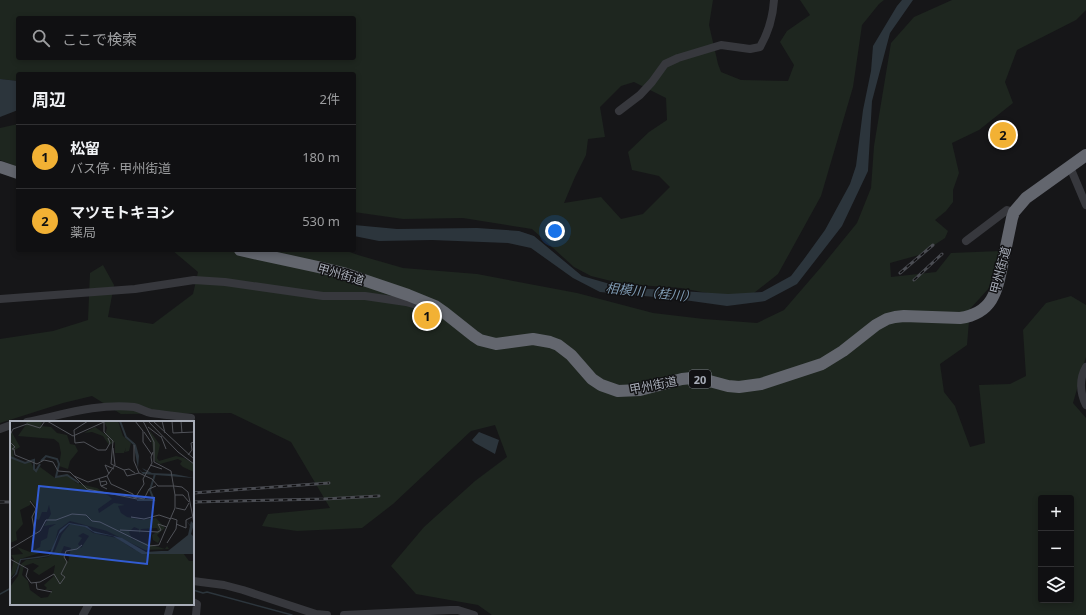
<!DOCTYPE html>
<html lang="ja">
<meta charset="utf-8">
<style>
body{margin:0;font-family:"Noto Sans","Noto Sans JP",sans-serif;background:#19191b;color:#f1f3f6}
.controls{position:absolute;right:12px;bottom:12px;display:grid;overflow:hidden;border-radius:4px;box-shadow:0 2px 6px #0003}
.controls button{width:36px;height:36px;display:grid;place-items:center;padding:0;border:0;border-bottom:1px solid #303032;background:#101012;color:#f1f3f6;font:20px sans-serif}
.you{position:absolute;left:555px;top:231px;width:14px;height:14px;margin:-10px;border:3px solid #fff;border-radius:50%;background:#1a73e8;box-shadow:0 0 0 6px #1a73e833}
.badge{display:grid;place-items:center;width:26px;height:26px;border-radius:50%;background:#f2b134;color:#111;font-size:13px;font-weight:700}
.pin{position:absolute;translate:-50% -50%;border:2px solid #fff;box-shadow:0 1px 4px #0006}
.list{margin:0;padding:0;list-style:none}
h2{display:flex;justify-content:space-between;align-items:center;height:52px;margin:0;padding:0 16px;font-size:17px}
h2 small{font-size:13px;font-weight:400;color:#9c9d9f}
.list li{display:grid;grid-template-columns:26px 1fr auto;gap:12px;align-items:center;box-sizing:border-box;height:64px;padding:0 16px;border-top:1px solid #303032}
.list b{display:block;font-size:15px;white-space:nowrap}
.list p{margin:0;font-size:13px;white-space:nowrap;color:#9c9d9f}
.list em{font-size:13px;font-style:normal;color:#9c9d9f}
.icon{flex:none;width:22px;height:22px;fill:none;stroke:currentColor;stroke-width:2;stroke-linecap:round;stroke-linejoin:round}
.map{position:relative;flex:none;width:1086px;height:615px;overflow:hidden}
.search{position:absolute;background:#101012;box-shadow:0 2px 6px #0003;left:16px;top:16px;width:340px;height:44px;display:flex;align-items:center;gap:10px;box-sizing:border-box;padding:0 14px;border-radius:4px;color:#9c9d9f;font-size:15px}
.panel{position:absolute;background:#101012;box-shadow:0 2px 6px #0003;left:16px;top:72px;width:340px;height:180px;border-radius:4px}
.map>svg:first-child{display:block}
</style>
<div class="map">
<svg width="1086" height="615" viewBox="0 0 1086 615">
<rect width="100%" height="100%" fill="#161618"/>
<path fill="#1e261f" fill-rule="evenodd" d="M0 0H713L709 25 718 64 721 72 741 80 788 81 794 65 780 42 787 31 810 15 800 0H884L879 4 862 25 853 87 821 196 778 274 754 293 728 297 681 288 623 284 591 276 574 267 532 229 463 218 403 219 354 212V74H18V81L0 79ZM18 18H354V58H18ZM634 82 666 98 667 120 649 132 628 152 632 170 659 176 670 187 643 214 621 219 601 197 564 203 575 177 586 155 588 139 605 137 600 107 621 86Z
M952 0H1086V10L1076 20 1017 50 1005 82 1013 103 979 130 952 143 959 173 953 190V202L946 211 935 220 948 231 945 238 919 255 890 263 891 277 936 272 951 253 1000 251 989 288 970 309 967 345 940 364 944 392 955 406 970 447 985 443 979 385 1010 384 1026 376 1023 330 1046 303 1071 296 1086 305V357L1073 403 1086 418V615H492L478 605 416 594 391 566 424 527 475 481 507 457 495 425 471 431 393 504 362 528 297 531 262 526 268 514 330 508 291 442 231 413 121 414 92 396 63 403 0 423V339L53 331 88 320 90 273 103 265 114 285 108 317 153 324 193 294 198 272 172 250H344L358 255 403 268 477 274 577 293 653 313 704 319 757 323 784 310 822 266 857 223 871 188 874 146 891 43 914 17ZM1041 498H1071V600H1041Z
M18 124V167L0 160V128Z"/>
<path fill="#2c353c" d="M902 0H913L890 33 872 101 868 171 842 226 797 284 765 301 727 306 677 299 600 292 573 278 531 248 508 243 432 240 379 241 354 236V225L397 229 477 228 519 231 534 236 582 276 610 284 633 288 728 294 762 292 791 276 804 259 825 230 850 184 856 166 863 110 871 71 873 46 897 6Z
M0 79 18 81V110L0 117Z
M479 432 499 440 495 454 475 443 472 440Z"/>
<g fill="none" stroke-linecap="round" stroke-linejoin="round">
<path stroke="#2c353c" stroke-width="1.5" d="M193 590 203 593 207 592 292 615
M0 594 11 588"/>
<path stroke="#37383d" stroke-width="8" d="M619 111 640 95 652 82 665 64 678 58 721 45 750 49 760 47C768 33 773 16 774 0
M1070 167 1086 205
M966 241 1007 210 1014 212
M0 299 135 289 194 280 225 282 323 296H365L406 302 427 308
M1086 367C1079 379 1080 393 1086 405
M27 422C62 415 97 403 134 407 140 408 145 412 151 413 165 415 178 416 191 418
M0 429 11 425
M193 581 224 585 243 590 316 614 327 615
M193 602 197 604 196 615
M83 615 89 604
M168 615 171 604
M344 615 450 610H458L474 615"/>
<path stroke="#63666e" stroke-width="12" d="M0 167 18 173
M240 250 318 267 343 273 408 295 435 306 445 313 474 336 480 340 496 344 533 339 550 342 558 345 571 355 592 379 601 385 618 391 640 390 682 379 692 378 702 379 728 386 739 387 761 384 822 364 843 351 876 325 887 319 895 317 904 316 960 318C994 313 997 290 1003 261 1006 247 1009 232 1012 218L1014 212 1026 198 1086 155"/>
<defs>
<path id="rail" d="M900 273 933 245
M914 280 942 254
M193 493 329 483
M0 502H11
M193 502 324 499 379 496"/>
</defs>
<use href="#rail" stroke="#4a4c52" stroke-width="3"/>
<use href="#rail" stroke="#111113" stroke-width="1.5" stroke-dasharray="4.5" stroke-linecap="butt"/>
</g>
<g text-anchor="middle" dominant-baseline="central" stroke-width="3" stroke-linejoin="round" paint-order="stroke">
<rect fill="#111113" stroke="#7b7e86" stroke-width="1" x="689" y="370" width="22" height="18" rx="3"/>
<g font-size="11" font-weight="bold" fill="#a8adb8">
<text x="700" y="379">20</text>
</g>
<g font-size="12" fill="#a8adb8" stroke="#111113">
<text transform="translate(1000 270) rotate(-75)">甲州街道</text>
<text transform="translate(341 274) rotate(16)">甲州街道</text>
<text transform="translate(653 385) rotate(-11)">甲州街道</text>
</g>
<g font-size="13" font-style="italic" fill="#7f9bb3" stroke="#111113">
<text transform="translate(651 292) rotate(6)">相模川（桂川）</text>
</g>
</g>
<g transform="translate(10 421)">
<rect width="184" height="184" fill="#161618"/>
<path d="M14 0H32L31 5 41 6 47 12 57 14 60 23 65 24 68 30 60 40 58 48 49 45 51 32 49 22 44 18 8 15 17 2ZM94 0H108L113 15 121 22 119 30 115 31 116 27 114 32H105V21L99 24 93 15 82 11 74 12 85 6 95 13 97 7ZM0 8 10 26 3 30 4 36 13 42 21 41 25 51 30 46 45 57 58 53 66 62 87 67 99 75 102 78 88 88 89 92 104 82 111 83 115 84 108 85 111 92 117 96 132 99 146 97 155 107 147 114 150 118 148 122 143 119 142 114 148 110 147 107 131 108 129 113V108L124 106 119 111 122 118 155 128 157 125 159 128 135 129 97 110 60 100 48 109 43 128 10 138 5 152 0 157 4 138 1 134 13 133 7 126 20 131 30 126 31 120 37 117 39 107 46 103 34 105 41 93 39 84 37 91H32L29 99 24 97 28 88 21 79 20 84 10 89 13 103 6 111 7 119 0 122ZM140 10 150 24 147 37 149 40 166 35 174 37 184 43V51L173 46 170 43 172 40 168 38 150 43 145 40ZM60 103 74 105 83 112 107 117 123 128 142 133 173 132 179 140H184V184H0V166L8 155 11 143 16 139 38 136 44 132 52 113ZM73 112 79 115 71 127 68 123 72 117 68 115ZM54 125 61 127 58 141 51 132ZM23 142 29 145 23 150 29 154 45 144 43 156 34 164 37 167 35 169H42L38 176 31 177 20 169 18 160 12 154 14 145Z" fill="#1e261f" fill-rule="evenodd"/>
<path d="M123 21 126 24 129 35 128 47 132 51H137L134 49 132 47 142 52 164 53 184 57 133 53 128 47ZM176 99 180 104 181 100 184 103 181 113 184 116V133H132L103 115 85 112 75 106 59 103 49 113 42 132 39 135 28 137 11 139 7 153 0 159 5 153 10 138 39 134 50 109 59 102 77 105 83 110 112 117 136 131 151 130H158L178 114 180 105Z" fill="#2c353c"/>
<path fill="none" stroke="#2c353c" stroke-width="2" d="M110 0 116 16 125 24M0 36 15 42 24 39V48L26 50 30 43M31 40 36 35 47 38 49 43 46 56 57 54 69 62M127 79H144L140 69 145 53"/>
<path fill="none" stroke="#505258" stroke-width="1" d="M37 0 63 15 94 1V11L103 20 101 43 114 49 117 55 129 52 142 58 148 65H163M78 0 64 9 65 22 74 21 88 29H96L100 22 98 17M125 0 133 10V21L142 34M138 0 168 31 184 43M143 0 184 38M152 0 155 12M162 0 163 12 184 11M171 0 172 12M138 6 151 16M134 11 141 21M0 14 3 8 17 3 30 7 35 0M151 15 156 28M0 21 5 26 2 28H4L5 34 27 43 34 39 43 41 48 50 60 51 77 68 127 78M124 24V40L129 52M178 34 182 29 181 22 184 21M140 44 152 48M114 49 119 48 125 52M99 53 95 44 104 48M64 55 78 61 97 55 105 44 103 27M97 55 101 63 123 73V76L134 78M89 57 91 65 97 68M90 61 96 60 97 63 91 65M164 65 172 66 178 71 184 102M165 74H173L179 81M125 77 134 63 133 58 142 42 141 36 143 31M134 78 139 68 146 65M20 80 26 88 22 96 25 112M166 87 175 89 179 82M121 96 134 98 149 94 161 98M166 103 176 107V99L182 96M110 109 148 111 151 109 148 103 157 106M157 122 166 108 167 99 161 97M0 128 30 110 36 99H46L62 93 76 94 82 100 90 101 139 125 149 124 165 87V74L161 50 144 41V21L133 0M0 138 18 148 16 155 21 162 30 161 44 153 50 163 55 156 51 153 57 141 54 136 56 130 67 128 72 124M26 161 27 168 42 171"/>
<path fill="#325cd3" fill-opacity="0.15" stroke="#325cd3" stroke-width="2" d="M29 65 144 77 137 143 22 130Z"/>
<rect width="184" height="184" fill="none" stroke="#a8adb8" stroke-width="2"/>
</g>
</svg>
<div class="controls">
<button>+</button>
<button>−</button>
<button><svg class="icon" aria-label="layers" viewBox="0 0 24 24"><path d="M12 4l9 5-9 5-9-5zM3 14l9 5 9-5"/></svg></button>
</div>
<div class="you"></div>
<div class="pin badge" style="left:427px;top:316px">1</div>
<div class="pin badge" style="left:1003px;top:135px">2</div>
<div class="search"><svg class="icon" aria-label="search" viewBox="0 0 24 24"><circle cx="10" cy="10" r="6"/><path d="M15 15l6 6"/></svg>ここで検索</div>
<section class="panel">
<h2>周辺<small>2件</small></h2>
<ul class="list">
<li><span class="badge">1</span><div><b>松留</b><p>バス停 · 甲州街道</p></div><em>180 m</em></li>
<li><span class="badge">2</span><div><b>マツモトキヨシ</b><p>薬局</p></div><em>530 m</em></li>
</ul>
</section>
</div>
